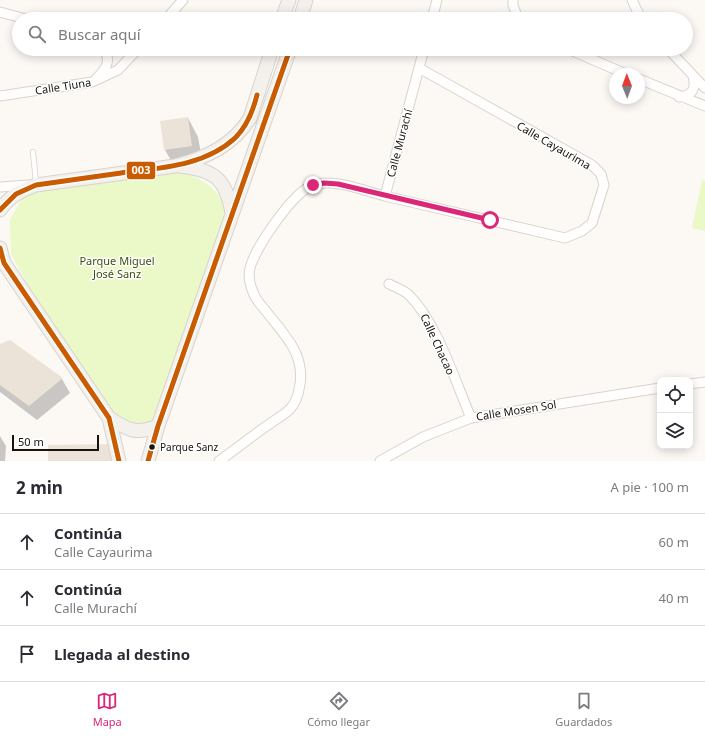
<!DOCTYPE html>
<html lang="es">
<meta charset="utf-8">
<style>
body{margin:0;font-family:"Noto Sans",sans-serif;background:#f2f2f3;color:#2b2b33}
.controls{position:absolute;right:12px;bottom:12px;display:grid;overflow:hidden;border-radius:8px;box-shadow:0 2px 10px #0003}
.controls button{width:36px;height:36px;display:grid;place-items:center;padding:0;border:0;border-bottom:1px solid #e1e1e2;background:#fff;color:#2b2b33;font:20px sans-serif}
.compass{position:absolute;left:609px;top:68px;width:36px;height:36px;border-radius:50%;background:#fff;box-shadow:0 2px 10px #0003;rotate:359deg}
.scale{position:absolute;left:12px;bottom:10px;width:87px;box-sizing:border-box;padding-left:4px;border:2px solid #18130c;border-top:0;font-size:11px;line-height:14px;white-space:nowrap;color:#18130c;-webkit-text-stroke:3px #fff;paint-order:stroke}
.stop{position:absolute;width:12px;height:12px;margin:-9px;border:3px solid #db2777;border-radius:50%;background:#fff}
.stop.end{background:#db2777;border-color:#fff;box-shadow:0 1px 4px #0008}
.list{margin:0;padding:0;list-style:none}
h2{display:flex;justify-content:space-between;align-items:center;height:52px;margin:0;padding:0 16px;font-size:17px}
h2 small{font-size:13px;font-weight:400;color:#7c7c81}
.list li{display:grid;grid-template-columns:26px 1fr auto;gap:12px;align-items:center;box-sizing:border-box;height:56px;padding:0 16px;border-top:1px solid #e1e1e2}
.list b{display:block;font-size:15px;white-space:nowrap}
.list p{margin:0;font-size:13px;white-space:nowrap;color:#7c7c81}
.list em{font-size:13px;font-style:normal;color:#7c7c81}
.icon{flex:none;width:22px;height:22px;fill:none;stroke:currentColor;stroke-width:2;stroke-linecap:round;stroke-linejoin:round}
.map{position:relative;flex:none;width:705px;height:461px;overflow:hidden}
.search{position:absolute;background:#fff;box-shadow:0 2px 10px #0003;left:12px;right:12px;top:12px;height:44px;display:flex;align-items:center;gap:10px;box-sizing:border-box;padding:0 14px;border-radius:22px;color:#7c7c81;font-size:15px}
.sheet{height:220px;background:#fff}
nav{display:flex;justify-content:space-around;align-items:center;box-sizing:border-box;height:56px;border-top:1px solid #e1e1e2;background:#fff;font-size:11px;color:#7c7c81}
nav a{display:grid;justify-items:center;gap:2px}
nav .on{color:#db2777}
.map>svg:first-child{display:block}
</style>
<div class="map">
<svg width="705" height="461" viewBox="0 0 705 461">
<rect width="100%" height="100%" fill="#fcf8f4"/>
<path fill="#ebf8c8" d="M176 171C202 178 217 186 228 212L155 422 148 429 117 420 52 328 15 262 11 254 10 219 22 199 33 191Z
M702 180 705 181V231L692 228Z"/>
<path fill="#0003" d="M188 118 198 137 203 165 176 169 165 150Z
M0 345 62 379 70 393 37 420 0 392Z
M0 436 6 446 5 461H0Z"/>
<path fill="#ece3d8" d="M188 117 192 146 164 150 160 121Z
M10 340 63 378 29 406 0 385V344Z
M112 444V461H48V445Z"/>
<g fill="none" stroke-linecap="round" stroke-linejoin="round">
<defs>
<path id="lane" d="M33 152 36 183"/>
<path id="street" d="M513 0V5L518 19
M632 0 641 19
M0 12 26 19
M166 19 183 0
M432 19 437 0
M568 49 626 74
M668 49 705 88
M96 79C105 70 112 62 104 49
M639 79 705 106
M0 96 92 82 118 70 138 49
M679 97C693 96 696 88 693 76
M0 187 29 185
M385 196 565 238 582 231 592 223 604 185 601 174 592 165 419 68
M389 284C395 287 403 290 408 294 437 322 455 381 471 418
M690 384 705 382
M219 461C236 449 252 436 268 425 275 420 284 415 290 409 296 403 299 391 300 384 305 353 282 332 265 310 261 305 255 299 253 292 250 285 248 276 250 268 255 248 293 192 313 185 334 178 364 191 385 196L424 49
M380 461 423 437 471 418 660 388"/>
<path id="secondary" d="M282 19 289 0
M300 19 306 0
M180 166C215 170 226 179 232 213
M0 210C10 196 20 191 36 185L175 166C205 158 233 146 250 118L272 49
M0 248 4 263 109 418 119 461
M109 418C128 430 136 435 158 426
M148 461 158 426 290 49"/>
</defs>
<use href="#lane" stroke="#d8d3ce" stroke-width="6"/>
<use href="#street" stroke="#d8d3ce" stroke-width="11"/>
<use href="#secondary" stroke="#d8d3ce" stroke-width="15"/>
<use href="#lane" stroke="#fffefd" stroke-width="4.5"/>
<use href="#street" stroke="#fffefd" stroke-width="9"/>
<use href="#secondary" stroke="#f4f1ed" stroke-width="13"/>
<defs>
<path id="bus-1" d="M0 210 16 194 36 185C64 181 92 177 121 173 160 168 205 166 235 138 247 126 253 111 257 95
M0 248 4 263 109 418 119 461
M148 461 158 426 290 49"/>
</defs>
<use href="#bus-1" stroke="#fff" stroke-width="8"/>
<use href="#bus-1" stroke="#c95b00" stroke-width="5"/>
</g>
<g fill="none" stroke-linecap="round" stroke-linejoin="round">
<path stroke="#db2777" stroke-width="5" d="M313 185 324 183 338 184 490 220"/>
</g>
<circle fill="#18130c" stroke="#fff" stroke-width="1.5" cx="152" cy="447" r="3.5"/>
<g text-anchor="middle" dominant-baseline="central" stroke-width="3" stroke-linejoin="round" paint-order="stroke">
<g font-size="10" fill="#18130c" stroke="#fff" text-anchor="start">
<text x="160" y="447">Parque Sanz</text>
</g>
<g font-size="11" fill="#18130c" stroke="#fff">
<text transform="translate(63 86) rotate(-9)">Calle Tiuna</text>
<text transform="translate(399 143) rotate(-75)">Calle Murachí</text>
<text transform="translate(554 145) rotate(30)">Calle Cayaurima</text>
<text transform="translate(438 344) rotate(65)">Calle Chacao</text>
<text transform="translate(516 410) rotate(-9)">Calle Mosen Sol</text>
</g>
<g font-size="11" fill="#3e4f0c" stroke="#fff">
<text x="117" y="260">Parque Miguel<tspan x="117" dy="13">José Sanz</tspan></text>
</g>
</g>
<rect stroke="#fff" stroke-width="1.5" x="126" y="161" width="30" height="19" rx="4" fill="#c95b00"/>
<g font-size="11" text-anchor="middle" font-weight="bold" fill="#fff">
<text x="141" y="174">003</text>
</g>
</svg>
<div class="controls">
<button><svg class="icon" aria-label="locate" viewBox="0 0 24 24"><circle cx="12" cy="12" r="6"/><path d="M12 2v4M12 18v4M2 12h4M18 12h4"/></svg></button>
<button><svg class="icon" aria-label="layers" viewBox="0 0 24 24"><path d="M12 4l9 5-9 5-9-5zM3 14l9 5 9-5"/></svg></button>
</div>
<svg class="compass" viewBox="-18 -18 36 36"><path d="M0-13l5 13h-10z" fill="#e53935"/><path d="M0 13l5-13h-10z" fill="#7c7c81"/></svg>
<div class="scale">50 m</div>
<div class="stop" style="left:490px;top:220px"></div>
<div class="stop end" style="left:313px;top:185px"></div>
<div class="search"><svg class="icon" aria-label="search" viewBox="0 0 24 24"><circle cx="10" cy="10" r="6"/><path d="M15 15l6 6"/></svg>Buscar aquí</div>
</div>
<section class="sheet">
<h2>2 min<small>A pie · 100 m</small></h2>
<ul class="list">
<li><svg class="icon" aria-label="ahead" viewBox="0 0 24 24"><path d="M12 20V5M6 11l6-6 6 6"/></svg><div><b>Continúa</b><p>Calle Cayaurima</p></div><em>60 m</em></li>
<li><svg class="icon" aria-label="ahead" viewBox="0 0 24 24"><path d="M12 20V5M6 11l6-6 6 6"/></svg><div><b>Continúa</b><p>Calle Murachí</p></div><em>40 m</em></li>
<li><svg class="icon" aria-label="arrive" viewBox="0 0 24 24"><path d="M6 21V4h12l-3 4 3 4H6"/></svg><div><b>Llegada al destino</b></div></li>
</ul>
</section>
<nav>
<a class="on"><svg class="icon" aria-label="map" viewBox="0 0 24 24"><path d="M3 6l6-2 6 2 6-2v14l-6 2-6-2-6 2zM9 4v14M15 6v14"/></svg>Mapa</a>
<a><svg class="icon" aria-label="directions" viewBox="0 0 24 24"><path d="M12 3l9 9-9 9-9-9zM9 14v-3h6M13 9l2 2-2 2"/></svg>Cómo llegar</a>
<a><svg class="icon" aria-label="saved" viewBox="0 0 24 24"><path d="M7 4h10v16l-5-4-5 4z"/></svg>Guardados</a>
</nav>
